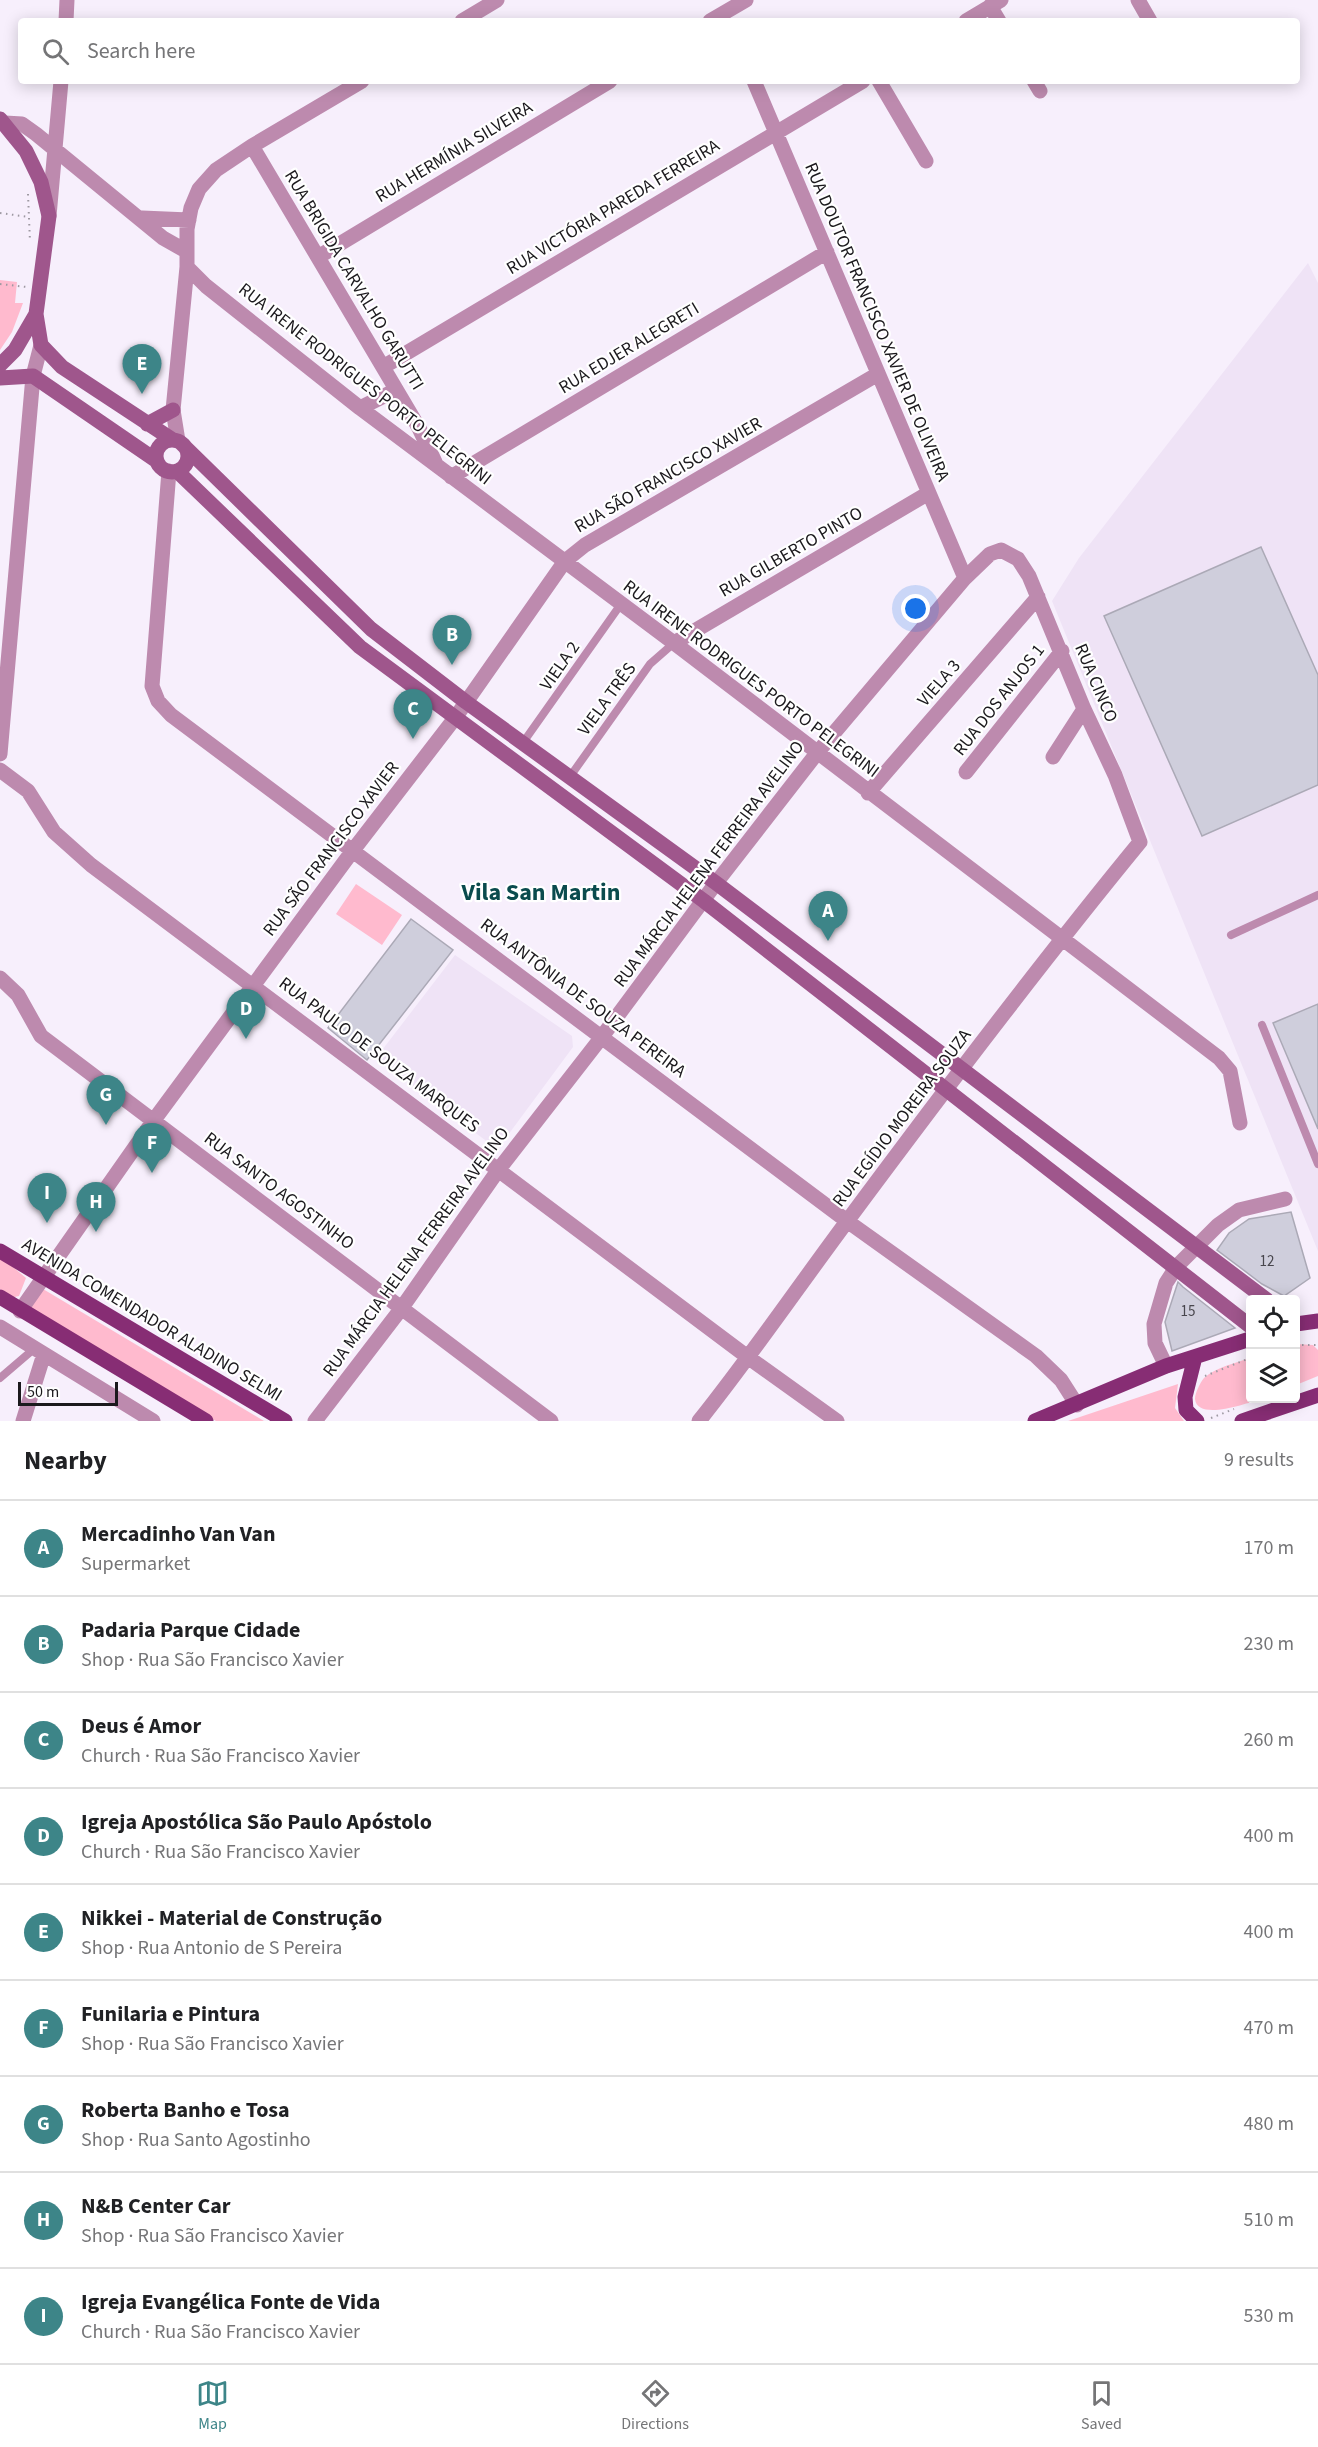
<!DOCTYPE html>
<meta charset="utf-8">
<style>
body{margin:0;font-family:"Source Sans 3",sans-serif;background:#f6f6f6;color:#202124}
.controls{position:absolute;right:18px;bottom:18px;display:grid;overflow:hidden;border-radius:6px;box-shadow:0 3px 15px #0003}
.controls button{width:54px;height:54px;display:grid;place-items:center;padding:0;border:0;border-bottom:2px solid #e0e0e0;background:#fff;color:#202124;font:30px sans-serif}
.scale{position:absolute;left:18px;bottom:15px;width:100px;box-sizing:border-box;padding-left:6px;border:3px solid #1b191d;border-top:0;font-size:16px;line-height:21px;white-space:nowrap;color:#1b191d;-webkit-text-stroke:4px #fff;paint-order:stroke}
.you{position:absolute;left:916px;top:609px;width:21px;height:21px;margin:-15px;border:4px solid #fff;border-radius:50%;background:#1a73e8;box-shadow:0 0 0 9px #1a73e833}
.badge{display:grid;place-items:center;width:39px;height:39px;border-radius:50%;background:#3d8588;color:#fff;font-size:20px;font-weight:700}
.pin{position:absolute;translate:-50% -50px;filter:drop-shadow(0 2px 3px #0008)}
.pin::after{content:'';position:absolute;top:32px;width:21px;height:18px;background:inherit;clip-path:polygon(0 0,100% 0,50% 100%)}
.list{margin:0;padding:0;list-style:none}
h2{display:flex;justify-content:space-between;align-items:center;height:78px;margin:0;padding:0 24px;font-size:26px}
h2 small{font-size:20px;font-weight:400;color:#757577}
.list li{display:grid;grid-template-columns:39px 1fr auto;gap:18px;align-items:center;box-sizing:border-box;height:96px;padding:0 24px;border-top:2px solid #e0e0e0}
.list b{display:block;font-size:22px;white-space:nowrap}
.list p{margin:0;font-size:20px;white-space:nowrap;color:#757577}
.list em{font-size:20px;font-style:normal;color:#757577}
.icon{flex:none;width:33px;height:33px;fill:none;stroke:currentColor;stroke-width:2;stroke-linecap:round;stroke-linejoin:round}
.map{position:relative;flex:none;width:1318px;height:1421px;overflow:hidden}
.search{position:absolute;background:#fff;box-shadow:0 3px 15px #0003;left:18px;right:18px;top:18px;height:66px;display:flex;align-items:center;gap:15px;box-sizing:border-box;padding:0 21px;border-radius:6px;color:#757577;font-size:22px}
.sheet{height:942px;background:#fff}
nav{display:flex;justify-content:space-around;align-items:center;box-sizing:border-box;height:84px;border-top:2px solid #e0e0e0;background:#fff;font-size:16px;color:#757577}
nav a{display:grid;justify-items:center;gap:3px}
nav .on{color:#3d8588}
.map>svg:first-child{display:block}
</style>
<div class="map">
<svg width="1318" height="1421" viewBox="0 0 1318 1421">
<rect width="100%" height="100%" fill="#f7effc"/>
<path fill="#efe3f6" d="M1308 263 1318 283V1251L1052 601 1079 558Z
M455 955 572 1036 573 1047 508 1135 489 1143 376 1058Z"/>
<path fill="#ffbace" d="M0 280 17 282 15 303H23L12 332 0 350Z
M356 884 402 915 382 945 336 914Z
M0 1256 26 1278 19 1296 10 1298 0 1289Z
M43 1289 264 1421H216L27 1312Z
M1296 1344 1313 1345 1318 1350V1376L1296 1385Z
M1250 1358V1398L1260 1399C1246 1404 1197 1421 1195 1399 1195 1393 1200 1383 1204 1378 1216 1367 1236 1363 1250 1358Z
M1178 1384 1175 1408 1184 1421H1068Z"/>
<path fill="#cfcedc" stroke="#aba9b6" stroke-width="1.5" d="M1261 547 1318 675V785L1202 836 1104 616Z
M411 919 453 950 367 1060 328 1028Z
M1318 1004V1129L1273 1023Z
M1291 1212 1310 1278 1284 1296 1262 1284 1217 1250 1229 1233 1249 1219Z
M1178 1282 1183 1287 1235 1328 1172 1351 1165 1322Z"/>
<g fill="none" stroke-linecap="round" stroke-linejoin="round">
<path stroke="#9e99a2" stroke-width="2" stroke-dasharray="1.5 4.5" stroke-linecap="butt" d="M28 194 30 242
M0 213 29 217
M0 284 27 287
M1296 1345H1318
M1205 1376 1250 1358
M1211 1418 1234 1409"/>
<path stroke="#bd8aae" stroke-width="8" d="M522 744 621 604
M569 778 650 664 674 643
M1231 935 1318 895
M1262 1025 1318 1164
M0 1378 35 1348"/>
<path stroke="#bd8aae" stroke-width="15" d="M1138 0 1150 21
M990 6 999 21
M66 21 67 0
M462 21 497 0
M710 21 746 0
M966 21 1001 0
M754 81 965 578
M879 81 926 161
M1034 81 1040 91
M5 123 22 124 36 134 163 238 186 251
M252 146 419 428 435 462
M49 216 61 81
M142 218 189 220
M318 257 610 81
M187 267 206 286 360 408 674 643 1219 1058 1230 1071 1240 1123
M383 367 863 81
M360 408 396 390
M178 441 173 410 187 267V229L191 208 199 189 216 170 252 146 362 81
M169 471 152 686 158 701 171 715 847 1221 1036 1356 1061 1380 1077 1405
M451 477 827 252
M674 643 927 494
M0 754 33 376 41 345
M1053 757 1084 709
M0 770 28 791 54 832 91 865 749 1358 837 1421
M966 772 1062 651
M868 793 1038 597
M0 978 18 995 41 1036 551 1421
M20 1311 154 1120 354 849 455 718 565 561 585 545 878 374
M0 1327 153 1421
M1166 1366 1155 1343 1154 1324 1166 1283 1177 1266 1218 1225 1239 1210 1285 1199
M23 1421 44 1354
M315 1421 401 1309 499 1169 601 1038 716 883 817 753 965 578 990 554 1001 550 1018 559 1029 576 1084 709 1115 775 1140 842C1039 965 943 1092 848 1220 798 1287 751 1356 699 1421"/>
<path stroke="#9f568c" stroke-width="15" d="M0 119 26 151 41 182 49 216 36 314 15 350 0 365
M36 314 41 345 62 367 173 440
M0 378 33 376 157 461
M147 424 173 410
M156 456a16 16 0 1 1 32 0a16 16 0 1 1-32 0Z
M182 444 371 629 466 702 716 883 1267 1300
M177 471 360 647 704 901 1250 1326"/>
<path stroke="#872d74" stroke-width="15" d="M0 1251 285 1421
M0 1297 206 1421
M1296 1324 1318 1321
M1195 1357 1185 1397 1186 1410 1197 1421
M1035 1421 1166 1366 1250 1339
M1242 1421 1318 1395"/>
</g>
<g text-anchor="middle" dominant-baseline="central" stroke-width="4.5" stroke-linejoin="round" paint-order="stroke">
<g font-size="15" fill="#48464d">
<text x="1267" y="1261">12</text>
<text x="1188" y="1311">15</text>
</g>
<g font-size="18" fill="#1b191d" stroke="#fff">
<text transform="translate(454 152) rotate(-31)">RUA HERMÍNIA SILVEIRA</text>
<text transform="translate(613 207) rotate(-31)">RUA VICTÓRIA PAREDA FERREIRA</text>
<text transform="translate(354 280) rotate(59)">RUA BRIGIDA CARVALHO GARUTTI</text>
<text transform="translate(877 322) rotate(67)">RUA DOUTOR FRANCISCO XAVIER DE OLIVEIRA</text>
<text transform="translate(629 348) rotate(-31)">RUA EDJER ALEGRETI</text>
<text transform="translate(365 384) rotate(38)">RUA IRENE RODRIGUES PORTO PELEGRINI</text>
<text transform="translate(668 475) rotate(-30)">RUA SÃO FRANCISCO XAVIER</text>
<text transform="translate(791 552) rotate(-30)">RUA GILBERTO PINTO</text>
<text transform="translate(560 666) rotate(-55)">VIELA 2</text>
<text transform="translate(751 679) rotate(37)">RUA IRENE RODRIGUES PORTO PELEGRINI</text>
<text transform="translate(939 683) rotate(-49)">VIELA 3</text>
<text transform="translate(1096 683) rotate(67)">RUA CINCO</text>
<text transform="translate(607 699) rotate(-54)">VIELA TRÊS</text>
<text transform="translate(999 700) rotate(-52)">RUA DOS ANJOS 1</text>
<text transform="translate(331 849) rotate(-53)">RUA SÃO FRANCISCO XAVIER</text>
<text transform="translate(709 864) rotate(-53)">RUA MÁRCIA HELENA FERREIRA AVELINO</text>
<text transform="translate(583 998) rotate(37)">RUA ANTÔNIA DE SOUZA PEREIRA</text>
<text transform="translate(379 1055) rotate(37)">RUA PAULO DE SOUZA MARQUES</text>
<text transform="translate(902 1118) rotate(-53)">RUA EGÍDIO MOREIRA SOUZA</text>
<text transform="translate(279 1191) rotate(37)">RUA SANTO AGOSTINHO</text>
<text transform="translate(416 1252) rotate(-54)">RUA MÁRCIA HELENA FERREIRA AVELINO</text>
<text transform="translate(152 1320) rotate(31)">AVENIDA COMENDADOR ALADINO SELMI</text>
</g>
<g font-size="24" font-weight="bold" fill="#0a4b4d" stroke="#fff">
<text x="541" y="892">Vila San Martin</text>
</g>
</g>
</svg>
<div class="controls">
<button><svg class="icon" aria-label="locate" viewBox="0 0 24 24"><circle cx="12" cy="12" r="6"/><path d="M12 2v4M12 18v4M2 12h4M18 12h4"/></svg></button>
<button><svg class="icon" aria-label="layers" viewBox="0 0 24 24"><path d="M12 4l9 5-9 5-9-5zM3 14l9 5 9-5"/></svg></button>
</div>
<div class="scale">50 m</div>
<div class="you"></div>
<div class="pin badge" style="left:828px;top:941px">A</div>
<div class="pin badge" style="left:452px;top:665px">B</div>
<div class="pin badge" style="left:413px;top:739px">C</div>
<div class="pin badge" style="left:246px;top:1039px">D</div>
<div class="pin badge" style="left:142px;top:394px">E</div>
<div class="pin badge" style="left:152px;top:1173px">F</div>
<div class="pin badge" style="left:106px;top:1125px">G</div>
<div class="pin badge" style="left:96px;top:1232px">H</div>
<div class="pin badge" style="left:47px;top:1223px">I</div>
<div class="search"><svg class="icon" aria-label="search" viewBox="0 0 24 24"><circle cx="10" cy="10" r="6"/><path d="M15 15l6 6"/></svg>Search here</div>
</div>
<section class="sheet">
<h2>Nearby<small>9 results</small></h2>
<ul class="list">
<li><span class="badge">A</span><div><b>Mercadinho Van Van</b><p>Supermarket</p></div><em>170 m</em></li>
<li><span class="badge">B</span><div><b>Padaria Parque Cidade</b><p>Shop · Rua São Francisco Xavier</p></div><em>230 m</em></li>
<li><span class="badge">C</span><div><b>Deus é Amor</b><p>Church · Rua São Francisco Xavier</p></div><em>260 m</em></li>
<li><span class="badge">D</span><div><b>Igreja Apostólica São Paulo Apóstolo</b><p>Church · Rua São Francisco Xavier</p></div><em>400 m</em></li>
<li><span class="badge">E</span><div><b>Nikkei - Material de Construção</b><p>Shop · Rua Antonio de S Pereira</p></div><em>400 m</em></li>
<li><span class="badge">F</span><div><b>Funilaria e Pintura</b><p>Shop · Rua São Francisco Xavier</p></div><em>470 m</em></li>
<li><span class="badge">G</span><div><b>Roberta Banho e Tosa</b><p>Shop · Rua Santo Agostinho</p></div><em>480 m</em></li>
<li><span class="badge">H</span><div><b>N&amp;B Center Car</b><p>Shop · Rua São Francisco Xavier</p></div><em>510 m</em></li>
<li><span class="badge">I</span><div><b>Igreja Evangélica Fonte de Vida</b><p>Church · Rua São Francisco Xavier</p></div><em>530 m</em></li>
</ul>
</section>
<nav>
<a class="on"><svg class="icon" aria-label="map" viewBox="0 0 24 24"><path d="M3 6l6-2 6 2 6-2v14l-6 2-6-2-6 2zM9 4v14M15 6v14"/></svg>Map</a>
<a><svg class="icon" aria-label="directions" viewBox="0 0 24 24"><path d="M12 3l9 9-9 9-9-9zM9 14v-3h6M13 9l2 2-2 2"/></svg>Directions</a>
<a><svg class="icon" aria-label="saved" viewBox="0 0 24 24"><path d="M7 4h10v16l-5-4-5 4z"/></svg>Saved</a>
</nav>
